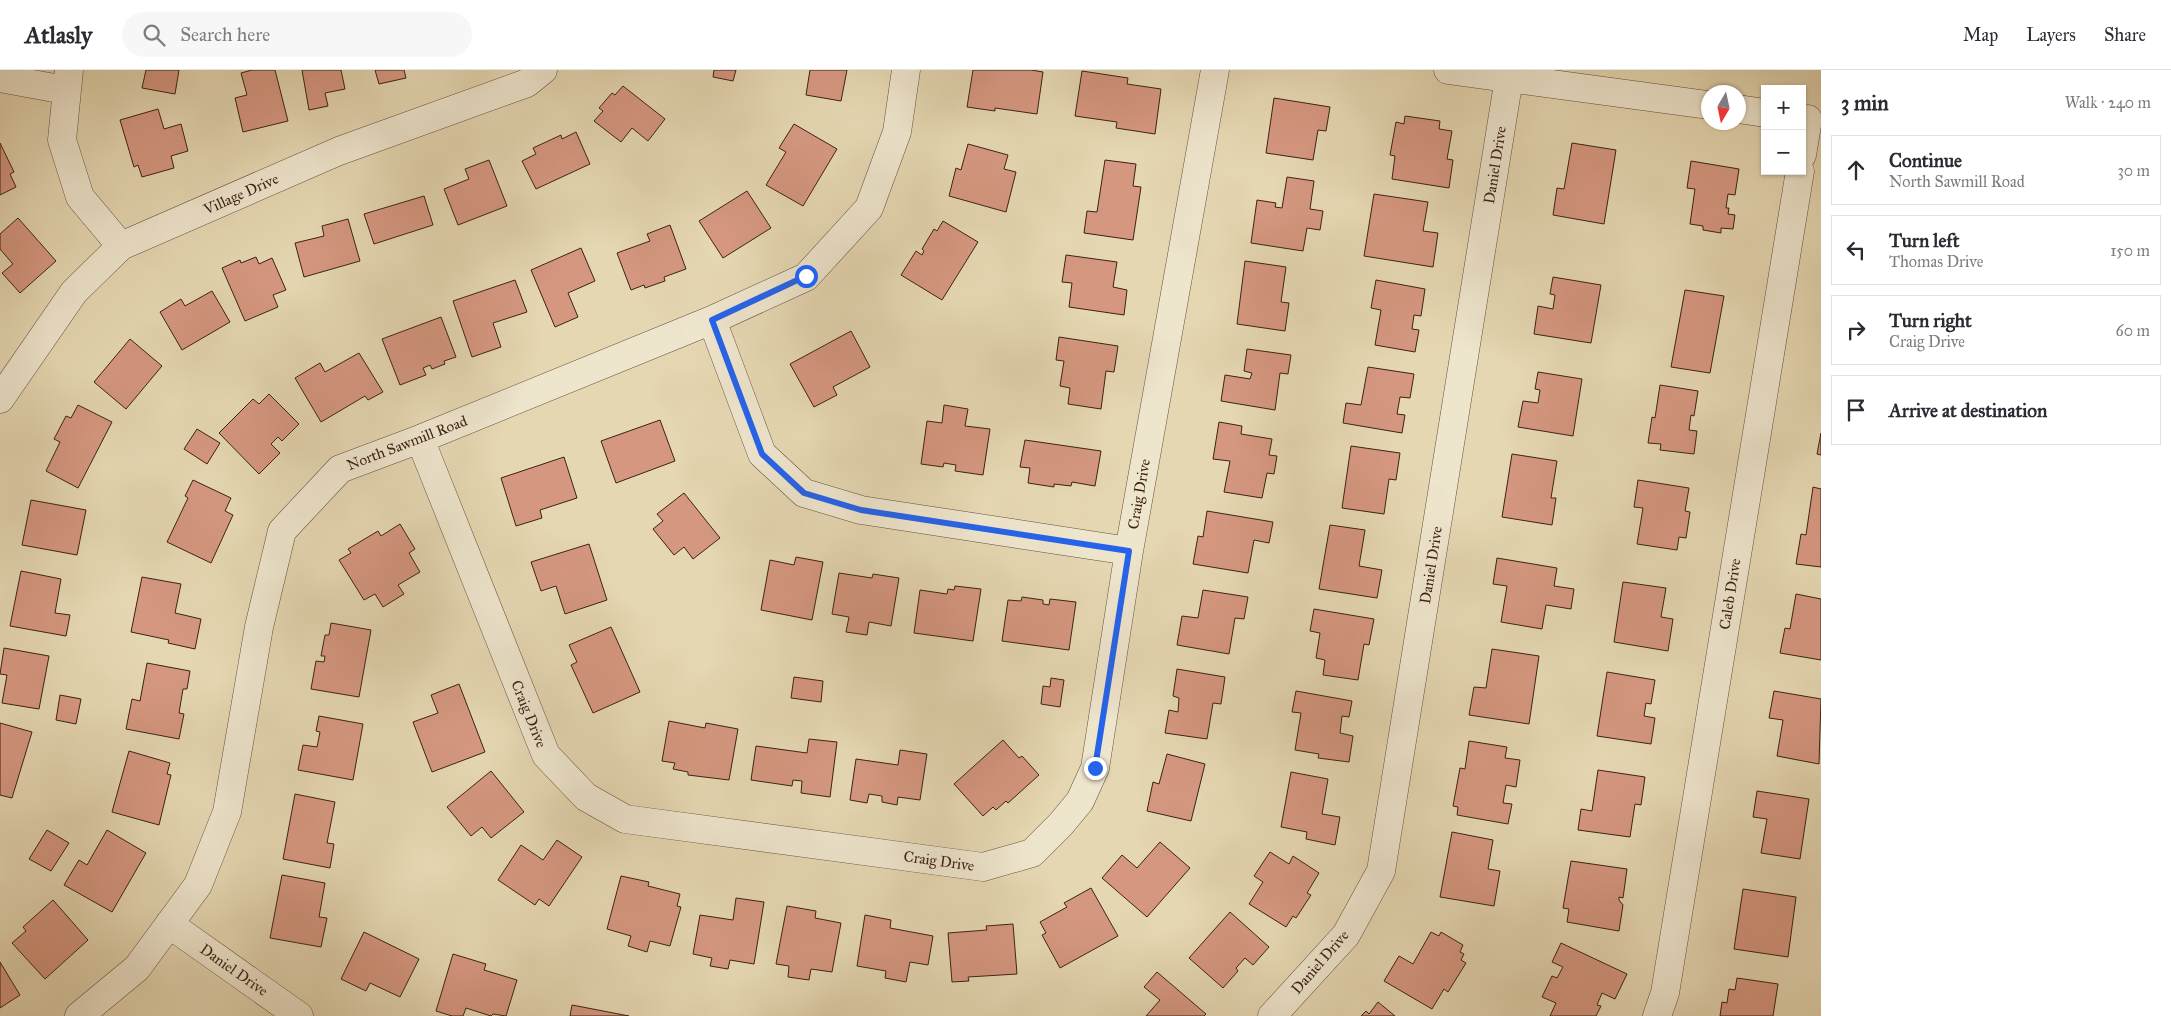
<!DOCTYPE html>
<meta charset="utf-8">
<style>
body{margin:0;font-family:"IM FELL Great Primer",serif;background:#f7f7f7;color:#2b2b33}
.controls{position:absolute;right:15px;top:15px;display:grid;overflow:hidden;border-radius:0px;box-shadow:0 1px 4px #0004}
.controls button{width:45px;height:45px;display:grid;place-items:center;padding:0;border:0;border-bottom:1px solid #e1e1e2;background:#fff;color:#2b2b33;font:25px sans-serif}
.compass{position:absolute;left:1701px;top:15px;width:45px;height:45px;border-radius:50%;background:#fff;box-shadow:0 1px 4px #0004;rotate:189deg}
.stop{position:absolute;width:15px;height:15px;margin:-11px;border:4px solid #2563eb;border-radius:50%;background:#fff}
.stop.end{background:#2563eb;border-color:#fff;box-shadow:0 1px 5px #0008}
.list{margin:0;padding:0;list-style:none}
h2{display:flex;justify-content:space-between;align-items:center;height:65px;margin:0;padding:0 20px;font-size:21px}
h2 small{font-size:16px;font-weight:400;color:#7c7c81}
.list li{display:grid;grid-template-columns:32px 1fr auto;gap:15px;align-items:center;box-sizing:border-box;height:70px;margin:0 10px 10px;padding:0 10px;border:1px solid #e1e1e2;border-radius:0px}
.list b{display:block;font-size:19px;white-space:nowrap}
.list p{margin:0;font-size:16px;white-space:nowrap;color:#7c7c81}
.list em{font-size:16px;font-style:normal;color:#7c7c81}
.icon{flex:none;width:28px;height:28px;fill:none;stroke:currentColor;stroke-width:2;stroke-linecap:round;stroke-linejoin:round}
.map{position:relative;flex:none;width:1821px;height:946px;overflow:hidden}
header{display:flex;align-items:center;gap:30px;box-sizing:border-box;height:70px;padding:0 25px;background:#fff;border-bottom:1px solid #e1e1e2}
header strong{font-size:24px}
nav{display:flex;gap:28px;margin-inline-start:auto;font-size:18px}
.search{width:350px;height:45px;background:#f7f7f7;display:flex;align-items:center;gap:12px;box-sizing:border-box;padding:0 18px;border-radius:28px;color:#7c7c81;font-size:19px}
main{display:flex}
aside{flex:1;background:#fff}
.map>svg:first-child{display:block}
</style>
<header>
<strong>Atlasly</strong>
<div class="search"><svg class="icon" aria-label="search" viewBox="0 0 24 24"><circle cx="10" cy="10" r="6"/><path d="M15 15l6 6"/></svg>Search here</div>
<nav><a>Map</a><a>Layers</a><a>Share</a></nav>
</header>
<main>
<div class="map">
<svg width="1821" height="946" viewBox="0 0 1821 946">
<rect width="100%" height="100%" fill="#e5d7b2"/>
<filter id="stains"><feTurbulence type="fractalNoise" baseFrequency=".004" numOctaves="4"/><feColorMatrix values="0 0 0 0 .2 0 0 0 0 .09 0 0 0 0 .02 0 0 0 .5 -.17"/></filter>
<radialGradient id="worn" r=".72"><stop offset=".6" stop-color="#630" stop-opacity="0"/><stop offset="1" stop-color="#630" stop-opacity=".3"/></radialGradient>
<path fill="#d59780" stroke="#3c2116" d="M146 0H179L175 24 142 18Z
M252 0H275L288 51 243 62 235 28 247 25 241 3Z
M302 0H341L345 19 325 23 328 36 309 40Z
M375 0H404L406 8 379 14Z
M714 0H736L733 11 713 7Z
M810 0H847L841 31 806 25Z
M973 0H1031L1043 2 1037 44 995 38V41L967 37Z
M1082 1 1128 8 1127 14 1161 19 1155 64 1116 58 1117 52 1075 46Z
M623 16 665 49 648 71 632 58 621 72 594 51 603 41 599 38 612 23 615 25Z
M1274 28 1330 37 1326 61 1318 60 1313 90 1266 83Z
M158 39 164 59 181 54 188 81 171 86 174 98 142 107 138 95 134 97 120 50Z
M1405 46 1440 51 1439 59 1452 61 1447 89 1453 90 1449 118 1392 109 1395 86 1390 85 1396 52 1404 54Z
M794 54 837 79 803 136 766 115 786 82 779 78Z
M576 62 590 94 536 119 522 91 536 84 533 78 561 65 562 69Z
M0 73 14 102 10 104 16 117 0 125Z
M1572 73 1616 80 1604 154 1553 145 1557 118 1564 119Z
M968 74 1008 85 1004 99 1016 102 1006 142 949 126 956 98 961 100Z
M489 90 507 136 458 155 444 119 469 109 465 99Z
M1105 90 1136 94 1133 116 1141 117 1133 170 1084 163 1087 141 1097 142Z
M1691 91 1739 99 1735 125 1728 124 1726 138H1729L1728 144 1735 145 1733 159 1721 158V163L1703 160V156L1690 154 1695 119 1687 118Z
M1287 107 1314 111 1310 139 1323 141 1320 160 1307 158 1303 181 1251 173 1257 130 1276 133 1275 137 1282 138Z
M747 121 771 158 723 188 699 151Z
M1374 124 1428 132 1423 161 1438 163 1433 197 1364 186Z
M424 126 433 155 374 174 364 144Z
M18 148 56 191 20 223 2 203 13 194 0 179V164Z
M348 149 360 191 304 207 295 173 324 166 322 156Z
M943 151 978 172 942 230 901 205 916 181 922 185 924 181 922 179 934 159 937 161Z
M670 155 686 199 664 207 665 211 645 218 644 215 631 220 617 183 650 171 647 164Z
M581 178 595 211 568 223 578 247 555 257 531 200Z
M1066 185 1117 192 1113 217 1127 220 1124 245 1069 237 1072 213 1062 212Z
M256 187 259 194 272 188 286 220 273 225 278 237 245 251 222 198 240 190 241 193Z
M1245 191 1286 197 1281 232 1289 233 1285 261 1237 254Z
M1553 207 1601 215 1591 273 1534 264 1538 236 1553 239 1555 225 1550 224Z
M515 210 527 242 493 253 501 277 472 287 453 231Z
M1376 210 1425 219 1421 246 1414 245 1412 259 1419 260 1415 282 1375 275 1381 240 1371 238Z
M1685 220 1724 226 1710 303 1671 297Z
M212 221 230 252 182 280 160 242 181 229 185 236Z
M441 247 456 287 444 291 445 294 432 299 430 295 423 298 426 305 400 315 382 269Z
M851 261 870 297 833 317 837 325 814 337 790 294Z
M1059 267 1118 276 1114 302 1106 301 1101 339 1068 334 1070 318 1060 316 1064 291 1056 290Z
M130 269 162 296 126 339 94 312Z
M1247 279 1291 285 1288 304 1280 303 1275 340 1221 331 1225 305 1250 309 1252 303 1244 301Z
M359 283 383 322 368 330 365 326 321 352 295 308 320 293 325 302Z
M1368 297 1414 304 1410 328 1400 327 1397 344 1405 345 1402 363 1343 353 1346 333 1361 335Z
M1538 302 1582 309 1573 366 1518 357 1523 331 1538 333 1540 320 1535 319Z
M1660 315 1698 321 1694 346 1691 345 1689 360 1697 361 1694 384 1660 380 1661 374 1648 373 1652 347 1655 348Z
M269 324 299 354 282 371 278 367 271 374 280 383 259 404 219 363 253 329 259 334Z
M78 335 112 352 78 418 46 401 60 372 54 369 66 346 71 348Z
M944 335 968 339 965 356 990 359 983 405 955 401 956 395 944 393 943 397 921 394 927 351 942 353Z
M660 350 675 391 616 413 601 371Z
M1219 352 1242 356 1241 364 1272 369 1269 385 1277 386 1274 404 1267 403 1262 428 1224 422 1230 391 1213 389Z
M197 359 220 373 207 394 184 379Z
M1821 363V385L1817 384Z
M1025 370 1101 381 1095 416 1072 412 1071 416 1054 414V417L1028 413 1030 398 1020 397Z
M1351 376 1400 383 1396 410 1389 409 1384 444 1342 438Z
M1512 384 1557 391 1551 428H1556L1552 455 1502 447Z
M564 387 577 428 540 440 542 448 516 456 501 408Z
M193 410 231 428 225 441 233 445 211 493 167 472 188 428 185 426Z
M1638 410 1689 418 1685 441 1690 442 1686 468 1679 467 1677 480 1637 474 1643 438 1634 437Z
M1813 417 1821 419V497L1796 494 1801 464 1806 465Z
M684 423 720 468 693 489 684 477 674 485 653 459 663 451 657 444Z
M31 430 86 440 77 485 22 475Z
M1207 441 1273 452 1269 473 1254 470 1248 503 1193 494 1198 466 1203 467Z
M400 454 415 479 409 483 420 502 398 515 404 524 383 537 375 524 364 530 339 490 351 483 348 479 378 461 381 466Z
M1330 455 1365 460 1359 496 1382 500 1377 528 1319 519Z
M589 474 607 530 565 544 556 516 541 521 531 492Z
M796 487 823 492 812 550 761 540 770 490 794 495Z
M1497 488 1557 498 1554 516 1574 519 1571 539 1546 535 1542 559 1501 552 1507 516 1493 514Z
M21 501 61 509 55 543 70 545 66 566 10 556Z
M839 503 872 508 873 504 899 508 891 556 869 552 867 565 846 562 849 547 832 544Z
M142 507 181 514 175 543 201 549 195 579 168 573 169 570 131 562Z
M1623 512 1666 518 1661 547 1673 549 1668 581 1614 572Z
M955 516 981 519 973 571 914 563 920 520 947 524 948 519 954 520Z
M1203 520 1248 527 1244 549 1235 548 1229 584 1177 575 1182 546 1198 548Z
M1796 524 1821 529V590L1780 583 1785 558 1790 559Z
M1022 527 1043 530V534L1049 535 1050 529 1076 532 1069 580 1002 571 1008 530 1021 531Z
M1314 539 1374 549 1369 575 1364 574 1358 610 1323 605 1325 590 1316 588 1320 563 1310 561Z
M331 553 371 560 359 627 311 619 316 591 324 592 325 586H321L325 565H329Z
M611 557 640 622 593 643 571 595 577 592 569 575Z
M4 578 49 586 39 639 2 633 7 605 0 604Z
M1492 579 1539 586 1529 654 1469 645 1474 617 1486 618Z
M147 593 190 601 187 619H183L179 643 184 644 179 669 126 659 132 629 140 631Z
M1177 599 1225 607 1221 634 1213 633 1207 669 1165 663 1169 640 1178 642 1179 628 1173 626Z
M1607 602 1655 610 1651 634 1646 633 1644 646 1655 648 1651 674 1597 666Z
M794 607 823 611 821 632 791 628Z
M1051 608 1064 610 1060 637 1041 634 1043 616 1050 617Z
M459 614 485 682 432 702 413 652 438 643 431 625Z
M1296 621 1352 631 1349 647 1342 646 1340 663 1353 666 1349 692 1318 688 1319 684 1295 680 1301 643 1292 642Z
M1774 621 1821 629 1819 694 1777 686 1783 650 1769 648Z
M60 625 81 629 76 654 56 650Z
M319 646 363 654 353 710 298 700 303 675 317 677 320 662 316 661Z
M669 651 705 658 706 653 738 659 729 710 688 705V702L673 699 675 693 662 691Z
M0 653 32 662 12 728 0 725Z
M809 669 837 672 830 727 801 723 802 711 793 710 792 716 751 710 756 676 807 683Z
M1003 670 1019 688 1022 686 1039 705 1008 733 1006 731 996 740 993 737 983 746 954 714Z
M1469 671 1507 677 1505 688 1520 690 1516 717 1506 715 1503 733 1512 734 1508 754 1457 745 1458 737 1453 736 1460 698 1465 699Z
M900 680 927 684 920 730 898 727 897 735 882 732V726L869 724 867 733 850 730 856 689 898 695Z
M129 681 170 693 167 704 171 705 159 755 112 742Z
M1167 684 1205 694 1191 751 1147 741 1153 712 1159 714Z
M1598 700 1645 707 1641 735 1635 734 1630 767 1578 760 1581 739 1592 741Z
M491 701 524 742 491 768 482 757 471 766 447 737Z
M1291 702 1328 709 1322 744 1340 747 1335 775 1306 769 1307 762 1281 757Z
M1757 721 1809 729 1800 789 1761 783 1767 749 1753 747Z
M295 724 335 732 327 773 334 774 330 798 283 789Z
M47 760 69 773 51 801 29 789Z
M107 760 146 783 112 842 64 815 79 790 87 795Z
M1452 762 1493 770 1488 799 1500 801 1494 836 1440 827Z
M557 770 582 787 549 836 539 829 535 835 498 810 521 775 543 790Z
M1160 772 1190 798 1147 847 1102 808 1122 785 1137 798Z
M1270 782 1289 794 1293 786 1319 803 1307 823 1311 825 1296 848 1293 846 1286 857 1249 834 1263 812 1254 806Z
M1571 791 1627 799 1623 828 1619 827V830L1623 835 1619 861 1567 852 1569 839 1563 838Z
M282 805 325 813 319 847 327 848 321 877 270 868Z
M621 806 649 812 648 816 680 824 677 836 681 837 670 876 650 871 647 882 628 876 631 866 607 859Z
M1091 818 1118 866 1060 898 1042 865 1046 863 1040 852 1067 837 1064 833Z
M1743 819 1796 827 1788 887 1734 879Z
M736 828 764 832 754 894 730 890 728 899 710 896 712 888 693 884 700 845 733 850Z
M53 830 88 870 45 909 12 873 26 861 23 857Z
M787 836 816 841 815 848 841 853 832 902 811 899 809 910 788 907 789 896 776 894Z
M1230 842 1269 877 1253 895 1245 888 1236 898 1238 901 1223 918 1189 888Z
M865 845 891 850 890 858 933 866 928 895 910 892 906 912 885 908 886 901 857 896Z
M1013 854 1017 904 968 907 969 911 952 912 948 863 987 860 986 856Z
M364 862 419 889 400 927 370 913 366 921 341 909Z
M1431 862 1439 866 1441 862 1463 875 1460 882 1464 884 1461 890 1466 893 1448 922 1444 919 1432 939 1384 911 1399 886 1413 894Z
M1561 873 1627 904 1615 929 1602 923 1597 935 1601 936 1596 946H1550L1556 933 1542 927 1552 906 1557 908 1563 897 1552 892Z
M453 884 486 894 484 900 517 910 506 946 493 944 491 946 466 938 463 946H452L436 941Z
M0 892 20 925 0 938Z
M1157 902 1206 944 1204 946H1146L1160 930 1144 917Z
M1737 908 1778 914 1773 946H1720L1722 932 1727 933 1729 919 1735 920Z
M1378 932 1395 946H1361L1366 941 1369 944Z
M572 935 629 946H570Z"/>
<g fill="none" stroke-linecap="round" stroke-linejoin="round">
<defs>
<path id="minor" d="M69 0 62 70 80 127 121 176
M1448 0 1708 35
M0 8 65 20
M1738 39 1765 43
M1802 85 1808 49
M712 250 762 384 804 423 861 440 1129 481
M0 329 74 222 121 176 339 81 527 13 543 0
M420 369 546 685 586 727 625 749 983 797 1032 783 1061 754 1080 731 1095 698 1129 481 1215 0
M169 854 299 946
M79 946 137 898 198 815 227 742 259 557 282 461 340 399 420 369 712 250 806 207 869 138 897 62 906 0
M1272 946 1346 865 1381 801 1509 8
M1657 946 1665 923 1800 101"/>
</defs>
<use href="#minor" stroke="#664e3d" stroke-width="29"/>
<use href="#minor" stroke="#eee5cd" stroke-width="28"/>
</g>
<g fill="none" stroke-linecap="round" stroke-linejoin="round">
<path stroke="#2563eb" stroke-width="6" d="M806 206 712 250 762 384 804 423 861 440 1129 481 1095 698"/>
</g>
<g text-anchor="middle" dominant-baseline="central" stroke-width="4.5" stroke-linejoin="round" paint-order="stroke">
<g font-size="15" fill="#3c2116" stroke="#eee5cd">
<text transform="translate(1495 95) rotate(-81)">Daniel Drive</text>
<text transform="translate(241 124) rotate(-24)">Village Drive</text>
<text transform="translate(407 373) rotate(-21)">North Sawmill Road</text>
<text transform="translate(1139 424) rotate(-80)">Craig Drive</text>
<text transform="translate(1431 495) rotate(-81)">Daniel Drive</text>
<text transform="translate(1730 524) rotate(-81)">Caleb Drive</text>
<text transform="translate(529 644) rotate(68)">Craig Drive</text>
<text transform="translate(939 791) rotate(8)">Craig Drive</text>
<text transform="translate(1320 892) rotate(-49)">Daniel Drive</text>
<text transform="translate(234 900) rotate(35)">Daniel Drive</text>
</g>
</g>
<rect width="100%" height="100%" filter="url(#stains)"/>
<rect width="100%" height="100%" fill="url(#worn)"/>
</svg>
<div class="controls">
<button>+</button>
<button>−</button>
</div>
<svg class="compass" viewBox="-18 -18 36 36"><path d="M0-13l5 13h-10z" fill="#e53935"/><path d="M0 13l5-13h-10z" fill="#7c7c81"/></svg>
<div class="stop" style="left:806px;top:206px"></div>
<div class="stop end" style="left:1095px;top:698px"></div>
</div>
<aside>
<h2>3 min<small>Walk · 240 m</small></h2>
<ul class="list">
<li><svg class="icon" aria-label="ahead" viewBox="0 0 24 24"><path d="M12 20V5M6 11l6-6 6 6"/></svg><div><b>Continue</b><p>North Sawmill Road</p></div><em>30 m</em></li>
<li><svg class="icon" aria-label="left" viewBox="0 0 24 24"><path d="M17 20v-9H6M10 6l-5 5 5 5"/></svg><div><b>Turn left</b><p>Thomas Drive</p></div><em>150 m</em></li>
<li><svg class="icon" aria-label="right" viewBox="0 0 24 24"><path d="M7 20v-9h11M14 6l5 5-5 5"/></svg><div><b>Turn right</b><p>Craig Drive</p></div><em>60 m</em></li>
<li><svg class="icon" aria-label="arrive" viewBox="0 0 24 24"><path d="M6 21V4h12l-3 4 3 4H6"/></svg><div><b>Arrive at destination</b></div></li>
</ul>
</aside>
</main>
